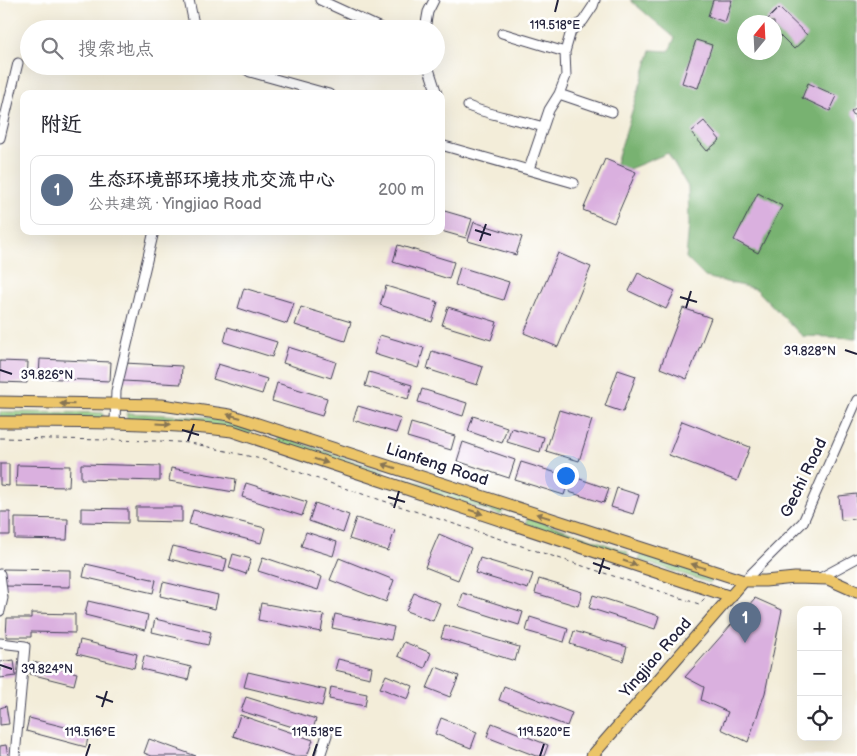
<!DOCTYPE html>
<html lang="zh">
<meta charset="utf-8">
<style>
body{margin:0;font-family:"Balsamiq Sans","LXGW WenKai TC",sans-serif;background:#f7f7f7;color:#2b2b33}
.controls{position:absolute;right:15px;bottom:15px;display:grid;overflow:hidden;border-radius:10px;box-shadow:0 5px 20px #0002}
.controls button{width:45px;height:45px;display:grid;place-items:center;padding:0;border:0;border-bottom:1px solid #e1e1e2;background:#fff;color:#2b2b33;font:25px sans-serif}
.compass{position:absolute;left:737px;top:15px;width:45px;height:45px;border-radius:50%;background:#fff;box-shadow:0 5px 20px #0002;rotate:18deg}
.you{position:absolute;left:565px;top:475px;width:18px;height:18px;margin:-12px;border:4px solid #fff;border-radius:50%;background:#1a73e8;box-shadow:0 0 0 8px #1a73e833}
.badge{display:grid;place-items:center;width:32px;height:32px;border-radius:50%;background:#c8321e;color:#fff;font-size:16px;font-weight:700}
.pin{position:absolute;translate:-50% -41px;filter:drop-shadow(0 1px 2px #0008)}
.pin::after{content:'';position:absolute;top:26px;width:18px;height:15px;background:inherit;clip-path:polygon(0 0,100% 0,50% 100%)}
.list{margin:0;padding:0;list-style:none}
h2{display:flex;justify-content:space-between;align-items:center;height:65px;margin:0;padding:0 20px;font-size:21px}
h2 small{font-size:16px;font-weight:400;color:#7c7c81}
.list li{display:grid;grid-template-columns:32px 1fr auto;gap:15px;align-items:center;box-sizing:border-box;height:70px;margin:0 10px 10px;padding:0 10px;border:1px solid #e1e1e2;border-radius:10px}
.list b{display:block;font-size:19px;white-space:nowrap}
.list p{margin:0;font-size:16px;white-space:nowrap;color:#7c7c81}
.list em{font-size:16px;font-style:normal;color:#7c7c81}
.icon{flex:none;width:28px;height:28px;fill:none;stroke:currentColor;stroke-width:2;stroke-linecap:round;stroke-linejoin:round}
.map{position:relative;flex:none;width:857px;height:756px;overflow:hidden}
.search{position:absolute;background:#fff;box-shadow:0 5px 20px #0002;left:20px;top:20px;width:425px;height:55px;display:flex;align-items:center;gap:12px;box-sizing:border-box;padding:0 18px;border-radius:28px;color:#7c7c81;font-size:19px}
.panel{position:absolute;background:#fff;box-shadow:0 5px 20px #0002;left:20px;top:90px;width:425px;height:145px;border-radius:10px}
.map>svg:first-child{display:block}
</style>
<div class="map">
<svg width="857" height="756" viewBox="0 0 857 756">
<rect width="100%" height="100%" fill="#fff"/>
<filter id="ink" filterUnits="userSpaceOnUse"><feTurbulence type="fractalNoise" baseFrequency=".02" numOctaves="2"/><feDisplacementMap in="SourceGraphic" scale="10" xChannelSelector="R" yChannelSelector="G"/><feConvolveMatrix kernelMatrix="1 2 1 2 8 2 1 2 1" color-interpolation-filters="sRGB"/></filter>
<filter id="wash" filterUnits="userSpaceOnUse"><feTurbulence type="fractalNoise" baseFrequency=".0096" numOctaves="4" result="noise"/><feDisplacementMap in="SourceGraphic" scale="20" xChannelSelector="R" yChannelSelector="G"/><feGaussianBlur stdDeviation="1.12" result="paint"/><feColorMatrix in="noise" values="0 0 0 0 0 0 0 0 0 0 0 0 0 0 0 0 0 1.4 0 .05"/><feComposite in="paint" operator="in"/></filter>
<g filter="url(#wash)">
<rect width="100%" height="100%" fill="#f3edd9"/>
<path fill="#96cf83" stroke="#5c785f" d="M0 412 103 413V419L0 418Z
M127 413 205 417 252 429 251 434 127 419Z
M279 436 384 471 382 477 277 442Z
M405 477 503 510 501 515 403 483Z
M528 517 628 552 627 557 526 524Z
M642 554 713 577 710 583 639 560Z"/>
<path fill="#78b271" stroke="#4d6a56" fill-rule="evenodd" d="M630 0H857V338L802 336 756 289 705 277 686 258 689 224 688 187 668 153 612 176 651 50 669 51 675 38ZM744 22H774V52H744Z"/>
<g id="blocks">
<path fill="#dab0df" d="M713 0H732L725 22 708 16Z
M779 8 808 36 794 49 774 29V22H768L766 21Z
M696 40 712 45 698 88 682 83Z
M808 83 837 96 830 111 802 98Z
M857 108V121L851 112Z
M704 121 720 140 707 151 691 132Z
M605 159 636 172 614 223 583 210Z
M758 193 782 206 758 253 734 240Z
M441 210 472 219 466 238 441 231Z
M474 222 522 237 516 255 468 241Z
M398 245 454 262 449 279 393 262Z
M558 253 591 267 558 347 524 333Z
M460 267 509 282 503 300 455 285Z
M638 273 675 291 666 309 629 291Z
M386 286 438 302 432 322 380 305Z
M244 288 294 303 287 324 238 308Z
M301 307 351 322 345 341 295 325Z
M448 307 497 322 491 340 442 325Z
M683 308 711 318 687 379 660 368Z
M228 327 277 342 272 357 224 342Z
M380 335 424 348 418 368 374 354Z
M288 347 336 362 331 378 283 363Z
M432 351 483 367 477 385 427 369Z
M40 359 111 362 110 381 39 378Z
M0 361 28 362 27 383 0 382Z
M124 363 182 366 181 384 123 381Z
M218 364 267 379 262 394 213 379Z
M618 370 636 376 623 412 605 406Z
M369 372 412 385 408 399 365 386Z
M277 383 327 398 322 416 272 401Z
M422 389 467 403 463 416 418 402Z
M358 406 401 419 396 433 353 420Z
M559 410 592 420 579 461 546 451Z
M473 416 507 427 502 443 468 431Z
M682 421 750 447 737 481 669 455Z
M411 423 455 436 451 450 407 437Z
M511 428 544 437 540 452 507 442Z
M463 442 515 460 509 478 457 461Z
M521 462 570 477 564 495 515 480Z
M0 464H9V486L0 485Z
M81 464 160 466V481L81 479Z
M17 465 70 466 69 487 16 486Z
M171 468 236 479 234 492 169 481Z
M574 477 609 489 604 503 569 492Z
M246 483 307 502 302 516 242 497Z
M617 488 639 495 633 514 611 507Z
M857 494V519L841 520 839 496Z
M315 503 349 515 343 533 309 521Z
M136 507H182V522L136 521Z
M81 508 128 509V523L81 522Z
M193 510 265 528 261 543 189 524Z
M0 512H10V535H0Z
M15 518 68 519 67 540 15 539Z
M356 518 395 530 388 551 349 539Z
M306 532 337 542 333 556 301 546Z
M439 534 471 548 458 580 425 567Z
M173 546 227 559 224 572 169 559Z
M233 554 251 559 246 574 229 568Z
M263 557 322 577 318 590 258 571Z
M339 558 394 580 386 602 330 580Z
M480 558 533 574 528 589 475 573Z
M86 564 156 580 153 593 83 577Z
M3 569 70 570V587L3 586Z
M539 579 582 592 578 606 535 593Z
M163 582 218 595 215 609 160 596Z
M414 593 440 603 433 621 406 611Z
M463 593 523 612 519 625 459 606Z
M593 595 659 616 655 629 589 608Z
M755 598 782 610 765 693 748 742 721 729 728 712 701 700 704 687 685 677Z
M88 601 148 615 145 630 85 615Z
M261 603 324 615 321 632 258 620Z
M31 613 75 614V633L31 632V637H6L7 618H31Z
M335 614 394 627 391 640 332 628Z
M530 617 568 629 564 642 526 631Z
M155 619 211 632 208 645 152 632Z
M445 625 519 647 515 661 441 638Z
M574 631 627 647 623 661 570 644Z
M80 640 137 654 134 668 77 654Z
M404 642 431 653 425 668 398 656Z
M144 656 191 667 188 680 141 669Z
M338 659 372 667 370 678 335 670Z
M14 660 16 676 0 678V662Z
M33 662 77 673 74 685 30 674Z
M436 667 459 676 450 697 427 688Z
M248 672 326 690 322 706 244 687Z
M386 675 413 686 408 699 380 688Z
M504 686 572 713 567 726 499 700Z
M331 687 367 694 365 706 329 699Z
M246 697 316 719 312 733 241 711Z
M6 706 9 724 0 725V708Z
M240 715 313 740 307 756H293L233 736Z
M29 718 89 733 86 747 26 731Z
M441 718 477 732 471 748 435 734Z
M492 723 548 745 544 756H536L487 737Z
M149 739 196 756H152L144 753Z
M6 745 8 756H0V746Z"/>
</g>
</g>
<g filter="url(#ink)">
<use href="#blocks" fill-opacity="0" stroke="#414053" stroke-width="1"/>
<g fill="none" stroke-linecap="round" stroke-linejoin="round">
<defs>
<path id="minor" d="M189 0 195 29
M320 0 383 29
M425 29 428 12 434 0
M502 33 565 52
M241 66 250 72 329 94
M428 66 437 94
M559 94 612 112
M468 106C492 116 518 119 543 127
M0 138 18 63
M441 145 574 183
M529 169 549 110 559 94 566 76 565 52 571 31 583 21 593 6 595 0
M115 422 116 391 154 231
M0 574 3 598 0 611
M820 578 857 558
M744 581 803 522 857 400
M0 643 25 646 15 756
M320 756 327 735"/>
<path id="major" d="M0 402 162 405 230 415 744 581H765L795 578 828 579 857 592
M0 422C78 422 155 422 232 431L731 597
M592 756 744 581"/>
</defs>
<use href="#minor" stroke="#414053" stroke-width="11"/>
<use href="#major" stroke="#414053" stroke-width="13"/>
<path stroke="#414053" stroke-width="1" stroke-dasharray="4 4" stroke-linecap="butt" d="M0 438 160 441 191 443 261 459 344 488 699 604 705 598"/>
<use href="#minor" stroke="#fff" stroke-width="9"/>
<use href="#major" stroke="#ecc569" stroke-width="11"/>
</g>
<defs><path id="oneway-solid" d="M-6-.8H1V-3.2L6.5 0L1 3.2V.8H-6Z" transform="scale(1.25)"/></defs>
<g fill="#877452">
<use href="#oneway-solid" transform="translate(67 404) rotate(-179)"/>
<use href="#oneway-solid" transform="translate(234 416) rotate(-165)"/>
<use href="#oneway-solid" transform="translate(164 424) rotate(3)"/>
<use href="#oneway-solid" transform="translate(321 461) rotate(18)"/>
<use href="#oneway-solid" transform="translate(389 466) rotate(-162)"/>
<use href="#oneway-solid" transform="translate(476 512) rotate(18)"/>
<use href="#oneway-solid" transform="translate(543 516) rotate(-162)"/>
<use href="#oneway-solid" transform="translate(630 563) rotate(19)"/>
<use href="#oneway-solid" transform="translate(698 566) rotate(-162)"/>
</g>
</g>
<path fill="none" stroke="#22223b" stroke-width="2" d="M555 12 558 0M475 230 491 235M480 241 486 224M680 297 697 302M686 308 691 291M845 350 857 354M0 370 12 374M182 430 199 435M188 441 194 424M388 497 405 502M394 508 399 491M593 563 610 569M599 574 604 558M0 665 12 669M96 696 113 702M102 707 107 691M86 756 90 744M313 756 317 744M540 756 544 744"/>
<g text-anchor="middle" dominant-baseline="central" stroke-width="5" stroke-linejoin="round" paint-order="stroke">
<g font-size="16" fill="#22223b" stroke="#fff">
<text transform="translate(437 465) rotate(18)">Lianfeng Road</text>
<text transform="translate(804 478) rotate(-64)">Gechi Road</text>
<text transform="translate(656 658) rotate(-49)">Yingjiao Road</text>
</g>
</g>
<g font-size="12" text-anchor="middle" fill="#22223b" stroke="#fff" stroke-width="5" stroke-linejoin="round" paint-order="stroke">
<text x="555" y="29">119.518°E</text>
<text x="810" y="355">39.828°N</text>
<text x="47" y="379">39.826°N</text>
<text x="47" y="673">39.824°N</text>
<text x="90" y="736">119.516°E</text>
<text x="317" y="736">119.518°E</text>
<text x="544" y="736">119.520°E</text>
</g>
</svg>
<div class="controls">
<button>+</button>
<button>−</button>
<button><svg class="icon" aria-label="locate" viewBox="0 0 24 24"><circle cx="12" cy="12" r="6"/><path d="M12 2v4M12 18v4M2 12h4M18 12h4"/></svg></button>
</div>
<svg class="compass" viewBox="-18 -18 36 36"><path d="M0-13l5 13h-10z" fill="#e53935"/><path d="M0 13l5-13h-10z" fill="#7c7c81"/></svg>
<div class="you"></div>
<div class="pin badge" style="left:745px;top:643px;background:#5c6f8a">1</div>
<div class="search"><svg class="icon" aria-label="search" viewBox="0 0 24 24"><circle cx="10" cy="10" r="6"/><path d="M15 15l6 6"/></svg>搜索地点</div>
<section class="panel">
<h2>附近<small></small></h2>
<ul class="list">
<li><span class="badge" style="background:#5c6f8a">1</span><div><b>生态环境部环境技术交流中心</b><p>公共建筑 · Yingjiao Road</p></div><em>200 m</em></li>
</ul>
</section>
</div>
